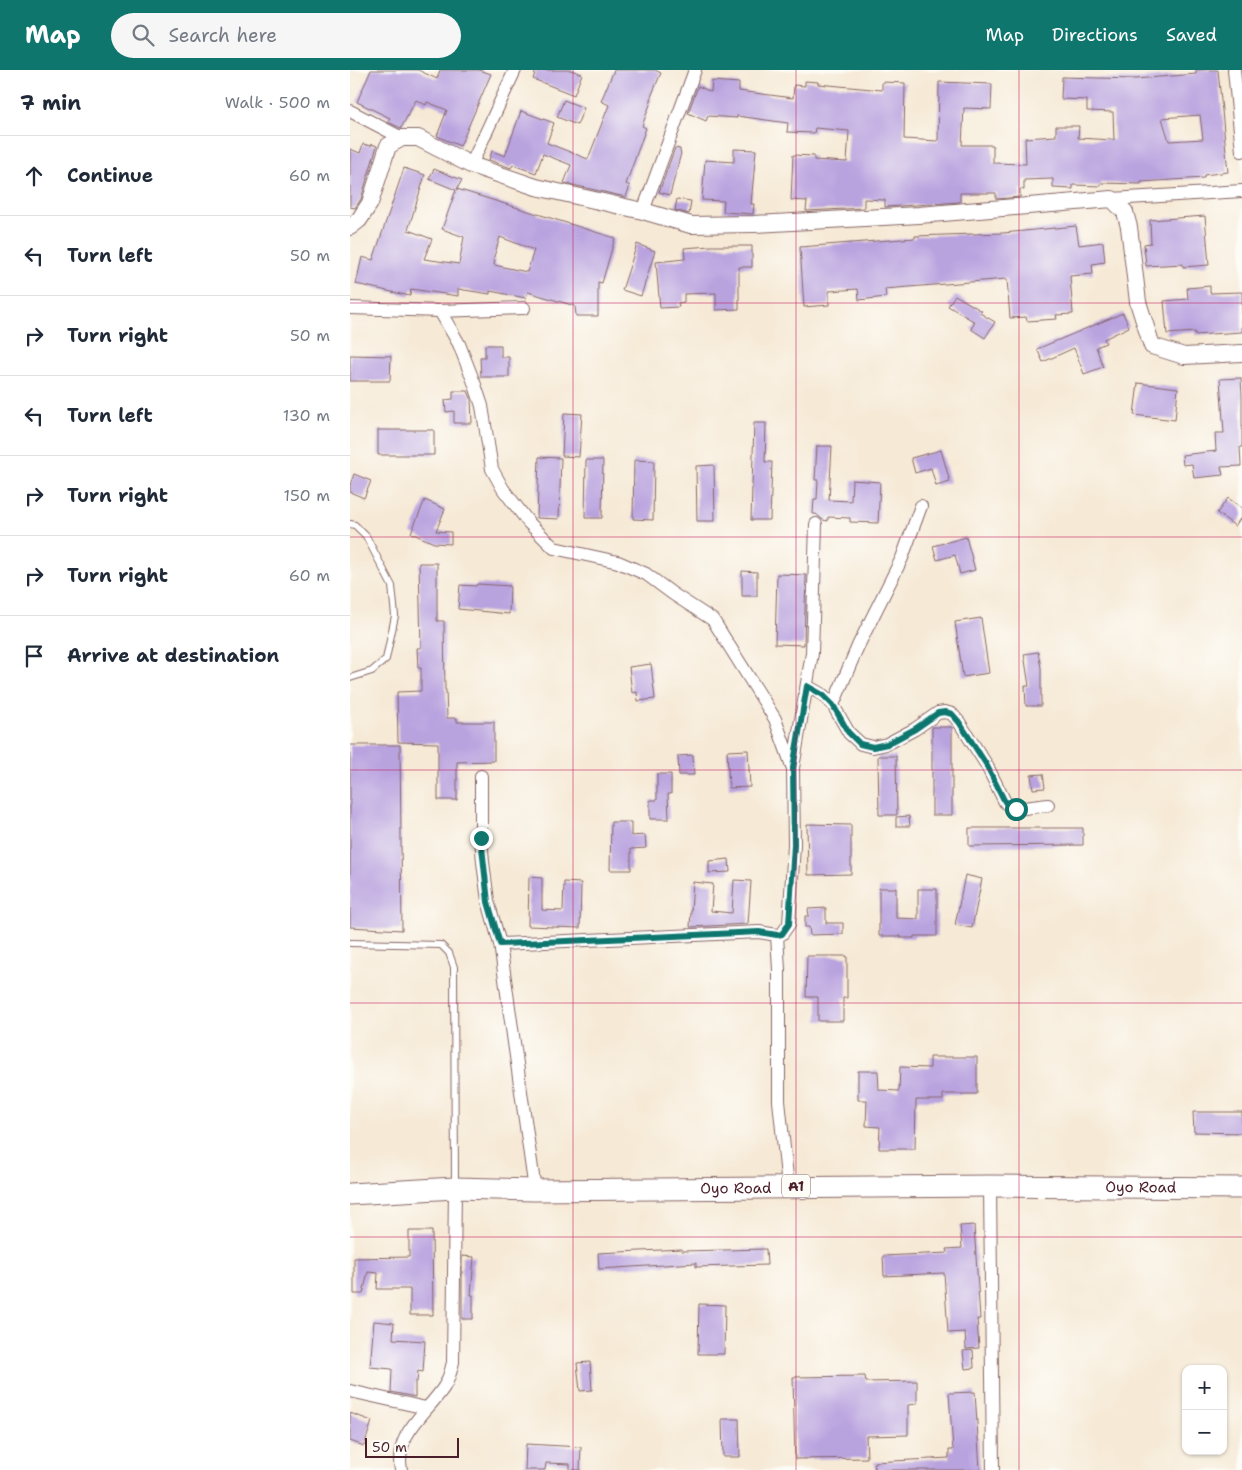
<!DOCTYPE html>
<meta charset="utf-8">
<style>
body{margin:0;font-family:"Shantell Sans",sans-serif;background:#f6f6f7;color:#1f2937}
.controls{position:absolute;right:15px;bottom:15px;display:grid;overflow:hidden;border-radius:10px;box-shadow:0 1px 4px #0004}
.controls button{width:45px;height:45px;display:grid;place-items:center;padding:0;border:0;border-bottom:1px solid #e0e1e3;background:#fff;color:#1f2937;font:25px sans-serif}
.scale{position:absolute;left:15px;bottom:12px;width:94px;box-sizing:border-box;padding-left:5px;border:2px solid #4a1f2b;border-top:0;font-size:14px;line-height:18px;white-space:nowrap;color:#4a1f2b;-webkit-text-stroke:4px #fdfcf7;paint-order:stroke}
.stop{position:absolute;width:15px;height:15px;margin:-11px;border:4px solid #0f766e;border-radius:50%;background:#fff}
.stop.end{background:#0f766e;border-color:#fff;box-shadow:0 1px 5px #0008}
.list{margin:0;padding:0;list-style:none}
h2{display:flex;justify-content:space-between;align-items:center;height:65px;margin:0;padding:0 20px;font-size:21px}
h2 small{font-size:16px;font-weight:400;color:#747a83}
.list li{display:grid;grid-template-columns:32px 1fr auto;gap:15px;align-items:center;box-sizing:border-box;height:80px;padding:0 20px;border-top:1px solid #e0e1e3}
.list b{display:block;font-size:19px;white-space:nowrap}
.list em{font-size:16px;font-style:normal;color:#747a83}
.icon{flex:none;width:28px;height:28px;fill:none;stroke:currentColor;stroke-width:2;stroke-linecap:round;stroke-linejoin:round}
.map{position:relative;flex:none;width:892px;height:1400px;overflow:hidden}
header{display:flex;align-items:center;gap:30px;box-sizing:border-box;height:70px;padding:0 25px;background:#0f766e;color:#fff}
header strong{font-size:24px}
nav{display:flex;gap:28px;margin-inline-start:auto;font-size:18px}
.search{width:350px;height:45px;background:#f6f6f7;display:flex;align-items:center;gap:12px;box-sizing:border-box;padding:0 18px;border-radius:28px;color:#747a83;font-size:19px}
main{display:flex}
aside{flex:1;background:#fff}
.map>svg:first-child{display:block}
</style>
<header>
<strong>Map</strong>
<div class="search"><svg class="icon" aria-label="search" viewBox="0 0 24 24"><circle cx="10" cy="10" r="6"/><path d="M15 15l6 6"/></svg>Search here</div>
<nav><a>Map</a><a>Directions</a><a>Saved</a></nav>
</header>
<main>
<aside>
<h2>7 min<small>Walk · 500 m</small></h2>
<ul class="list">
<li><svg class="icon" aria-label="ahead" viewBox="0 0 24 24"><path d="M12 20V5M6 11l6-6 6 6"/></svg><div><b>Continue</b></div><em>60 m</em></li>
<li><svg class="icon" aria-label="left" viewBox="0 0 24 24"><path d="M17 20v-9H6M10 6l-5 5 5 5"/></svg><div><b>Turn left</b></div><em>50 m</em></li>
<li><svg class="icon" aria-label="right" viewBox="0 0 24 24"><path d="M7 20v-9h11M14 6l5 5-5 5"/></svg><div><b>Turn right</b></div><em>50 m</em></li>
<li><svg class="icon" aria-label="left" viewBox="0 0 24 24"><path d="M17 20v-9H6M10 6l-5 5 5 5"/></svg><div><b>Turn left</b></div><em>130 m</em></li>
<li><svg class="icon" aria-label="right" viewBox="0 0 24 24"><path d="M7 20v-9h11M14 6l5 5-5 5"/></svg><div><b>Turn right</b></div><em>150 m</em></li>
<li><svg class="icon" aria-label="right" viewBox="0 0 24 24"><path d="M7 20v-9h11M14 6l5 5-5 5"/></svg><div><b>Turn right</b></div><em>60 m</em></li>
<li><svg class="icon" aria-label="arrive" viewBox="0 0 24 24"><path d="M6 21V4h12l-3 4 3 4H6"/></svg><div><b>Arrive at destination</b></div></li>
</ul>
</aside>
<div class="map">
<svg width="892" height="1400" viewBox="0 0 892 1400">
<rect width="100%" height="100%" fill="#fdfcf7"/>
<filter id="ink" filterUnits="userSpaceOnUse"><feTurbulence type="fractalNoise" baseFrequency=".02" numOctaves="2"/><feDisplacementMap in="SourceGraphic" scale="10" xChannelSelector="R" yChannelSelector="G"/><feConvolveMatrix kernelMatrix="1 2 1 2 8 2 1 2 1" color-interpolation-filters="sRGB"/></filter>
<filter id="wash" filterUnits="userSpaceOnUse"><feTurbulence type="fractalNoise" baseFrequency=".0096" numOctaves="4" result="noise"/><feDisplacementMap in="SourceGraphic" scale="20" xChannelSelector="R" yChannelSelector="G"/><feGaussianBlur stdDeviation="1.12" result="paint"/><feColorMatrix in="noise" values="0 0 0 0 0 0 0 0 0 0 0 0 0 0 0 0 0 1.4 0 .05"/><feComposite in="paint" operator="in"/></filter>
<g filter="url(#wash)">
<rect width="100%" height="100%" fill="#f6e9d5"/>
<g id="blocks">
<path fill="#b9a3df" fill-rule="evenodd" d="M21 0H68L87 9 90 0H129L141 4 110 76 87 66 97 40 77 32 76 35 66 30 51 58 38 52 40 48 7 32Z
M186 0H221L232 4 224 25 183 9Z
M264 0H305L311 3 300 29H302L292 56 296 58 276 114 280 116 276 127 214 113 221 95 193 84 186 103 163 95 161 98 139 90 142 81 155 86 171 41 204 53 197 73 238 89 259 35 251 31Z
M846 0H868L878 102 854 105V108L791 112V114L751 113V116L723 115V119L703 118V109L674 110V120L670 119V127L646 129V123H610V132L535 137V130L514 129V138L456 141 457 131 441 130 443 85 464 86V90L497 92 499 61 465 58 464 63 437 62 438 53 387 46V48L358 46 356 51 338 43 348 16 361 22 362 11 389 13V21L443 28 444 15 455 16V11L468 12V14L532 20V12L555 13 554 69 588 71 589 12 642 14 641 39 614 38 612 75H643V93L676 94 675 68 706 66V56H729L728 68 764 70 763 42 737 41V30L711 29 712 7 785 9 846 4ZM850 45 853 69 819 71 812 48Z
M214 30 234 38 227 55 207 47Z
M13 74 21 76 22 74 27 76 11 129 5 138 0 137V79L10 83Z
M325 78 330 79V82L331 83 320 125 309 122Z
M384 79 406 80 401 134H404L403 144 373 142 374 131 352 130 355 90 384 92Z
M54 98 75 105 58 160 82 169 74 189 109 194 114 167 92 159 106 120 79 109 84 99 112 110 107 119 265 168 252 213 248 212V246H226L225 236 178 222 176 228 140 221V224L108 219V226L61 219 60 226 6 214 12 187 23 190ZM150 167 184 180 177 202 144 195 145 190H143Z
M327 129 341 131 339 144 325 140Z
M855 146 859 195 833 197V194L796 196 794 174 801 173 800 150Z
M726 156 729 175 753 172 755 192 742 194 743 204 720 206 723 244 706 245 707 249 677 251 676 247 660 248 657 209H656L535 219 536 227 509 230 508 219 479 221V235L454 237 450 177 565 168V166L653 163Z
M287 174 305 181 291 226 272 220Z
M360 176H402V197H389V239L366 240V223L334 224V232L328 233 329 237 310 238 306 192 335 189 334 178Z
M860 216V223L892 222V262L845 265V262L817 264 814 231 838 229 837 218Z
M605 225 632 241 630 243 645 252 635 268 621 259 625 252 598 236Z
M773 243 779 257 754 269 756 273 746 277 753 297 734 304 724 278 693 292 687 279Z
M135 275H151V287H159V307H131L130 287H135Z
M0 285 41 286 40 311H0Z
M891 308 892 325V377H890L891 396 871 397 873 405 844 408 842 394 833 395 832 385 866 381 865 363H874L870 309Z
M788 313 828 318 825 350 784 345Z
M103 321H118L121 328 122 353H104V341L96 342 95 330 103 329Z
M214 343 232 344 229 387 212 386Z
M404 353H416L415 392H422L420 450H401Z
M28 360H84V385H28Z
M467 376H482L479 430 501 431 502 410 530 412 528 453 500 452V448L478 447V451L473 450 466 444H463L464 429H467L468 410H465Z
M591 380 600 412 586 416 581 398 565 403 561 388Z
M189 387 211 388 209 449 187 448Z
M236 390H253L252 448H235Z
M284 390 304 391 303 450 283 449Z
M364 395 365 451H347L346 396Z
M4 404 21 411 14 428 0 422V415Z
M878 428 892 438V446L885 456 867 443Z
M75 430 95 439 86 461 101 462V474L84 473 61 463Z
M616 467 625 500 610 504 605 485 587 490 583 476Z
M69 493H87V551H94L95 620H96L97 648H107V652H144V691L107 692V730H88V673L48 672 47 622 71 621V598H68L67 578H71Z
M392 501 407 502V526H392Z
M427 504 456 505 454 575 425 574Z
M127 514 160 516 159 544 108 539 110 515 126 516Z
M631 548 639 603 613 607 605 552Z
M688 582 691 598V636H676L675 616H679L674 584Z
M301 594 305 629 288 631 287 622 282 623 279 597Z
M582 657H602V745H582Z
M0 675H50L52 860 0 857Z
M398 680 400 717 379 718 377 681Z
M343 685 344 705H329L328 686Z
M528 686H546L547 745H529Z
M307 704H321V724H318L319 749H300V730H307Z
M693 704 695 718 683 719 681 705Z
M559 746 560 756H546V747Z
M261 752H281V766L295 765 296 778 281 779V800H260Z
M457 754 501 755V804L458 805Z
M619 758H733V775L619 776Z
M379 789 380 802 359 803V791Z
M615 805 632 809 622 858 605 855Z
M179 807 192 808V840L213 841 214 812 231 813 230 858 178 856Z
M384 810 401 811 398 854 340 857 343 812 363 814 361 841 382 843Z
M529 818H546V848L568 849V819H587V866H564V868H551V866H529Z
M476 838V853H493V864L460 865 459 857H455V846H459L458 839Z
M457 886H497V928H493V951H468V927H456Z
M580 987H627V1024H593V1030H566L565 1079H529L530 1057 516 1056 517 1030H508V1001H528L529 1020 549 1021 550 997 580 998Z
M843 1042H892V1063L844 1062Z
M624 1155 630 1249H627L629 1278 616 1279 615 1262 598 1263 594 1203 534 1206 533 1186 597 1183 596 1179 612 1178 610 1156Z
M59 1161H82L83 1245H60V1219H27L28 1203 18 1202 13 1224H4V1188L59 1187Z
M332 1179V1181L416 1179 417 1195 346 1197V1193L249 1199 248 1183Z
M112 1186 124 1187 121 1225H123V1249H112Z
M349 1234 375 1235 374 1284H348Z
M24 1251 44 1253 43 1269 75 1271 73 1302 68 1301 67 1312H65V1327L41 1322 42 1299 20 1297Z
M623 1280 624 1298 615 1299 613 1281Z
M240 1292 242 1320 230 1321 227 1293Z
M515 1306 516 1312 567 1311V1334L558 1335V1365L516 1366 517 1388 445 1389 443 1307Z
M625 1322 630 1400H525L524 1392 599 1388V1380H603L599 1323Z
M0 1343 22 1351 14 1376 0 1371Z
M372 1349H389L390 1387H373Z
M176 1374 231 1377 230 1400H220V1394L196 1393 195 1400H175Z"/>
</g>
</g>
<g filter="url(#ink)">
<use href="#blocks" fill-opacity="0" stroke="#866666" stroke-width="1"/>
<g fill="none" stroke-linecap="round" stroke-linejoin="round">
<defs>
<path id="service" d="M0 454 5 455 16 466 42 516 45 546 36 589 22 601 0 608
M0 873 91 875 99 883 104 897 105 1115"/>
<path id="minor" d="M884 0 892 81
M0 41 52 68
M121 95 165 0
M762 129 892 121
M293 141 345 0
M0 238 90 241 174 238
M90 241 109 274 125 315 132 336 142 399 153 419 179 453 204 478 268 492 296 504 323 524 363 550 425 649 442 696
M457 616 473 625 483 635 499 663 511 674 523 677 537 674 565 659 588 643 595 642 602 644 609 652 636 694 655 732 660 737 666 739 698 735
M483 635 508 576 552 488 571 436
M131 706V768L133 792 138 831 150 874 185 1120
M427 865 429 900V1031L438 1116
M150 874 409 862 427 865 432 864 439 854 444 775 443 698 462 583 466 454
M640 1116 643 1400
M0 1321 76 1338
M51 1400C44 1364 76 1344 94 1317 99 1309 101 1301 103 1292L105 1118"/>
<path id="tertiary" d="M0 157 9 150 20 133 38 76 52 68H68L121 95 186 117 293 141 341 155 404 154 569 145 762 129 775 142 779 157 788 232 802 276 834 286 892 283"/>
<g id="trunk">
<path id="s1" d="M0 1124 105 1118 185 1120 640 1116 892 1118"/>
</g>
</defs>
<use href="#service" stroke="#866666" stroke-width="8"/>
<use href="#minor" stroke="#866666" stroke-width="14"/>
<use href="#tertiary" stroke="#866666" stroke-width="18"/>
<use href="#trunk" stroke="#866666" stroke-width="23"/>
<use href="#service" stroke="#fff" stroke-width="6"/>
<use href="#minor" stroke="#fff" stroke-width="12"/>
<use href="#tertiary" stroke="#fff" stroke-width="16"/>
<use href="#trunk" stroke="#fff" stroke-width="21"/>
</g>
</g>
<g fill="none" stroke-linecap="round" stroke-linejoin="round" filter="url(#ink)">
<path stroke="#0f766e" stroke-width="6" d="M131 768 138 832 150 874 409 862 427 865 432 864 439 854 444 775 443 698 457 616 473 625 483 635 498 662 510 674 523 677 537 674 565 659 588 643 595 642 602 644 609 652 636 694 655 732 660 737 666 739"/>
</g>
<path fill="none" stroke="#c2185b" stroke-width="1" stroke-opacity="0.55" d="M223 0V1400M446 0V1400M669 0V1400M0 233H892M0 467H892M0 700H892M0 933H892M0 1167H892"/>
<g text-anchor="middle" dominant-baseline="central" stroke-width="4.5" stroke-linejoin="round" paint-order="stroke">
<rect fill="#fdfcf7" stroke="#806168" stroke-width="1" x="432" y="1104.5" width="28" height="23" rx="4"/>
<g font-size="14" font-weight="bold" fill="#4a1f2b">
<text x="446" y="1116">A1</text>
</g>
<g font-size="15" fill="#4a1f2b" stroke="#fdfcf7">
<text stroke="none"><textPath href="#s1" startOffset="386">Oyo Road</textPath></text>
<text stroke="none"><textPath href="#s1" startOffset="791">Oyo Road</textPath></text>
</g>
</g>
</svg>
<div class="controls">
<button>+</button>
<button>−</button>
</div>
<div class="scale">50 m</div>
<div class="stop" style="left:666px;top:739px"></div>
<div class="stop end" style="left:131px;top:768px"></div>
</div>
</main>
